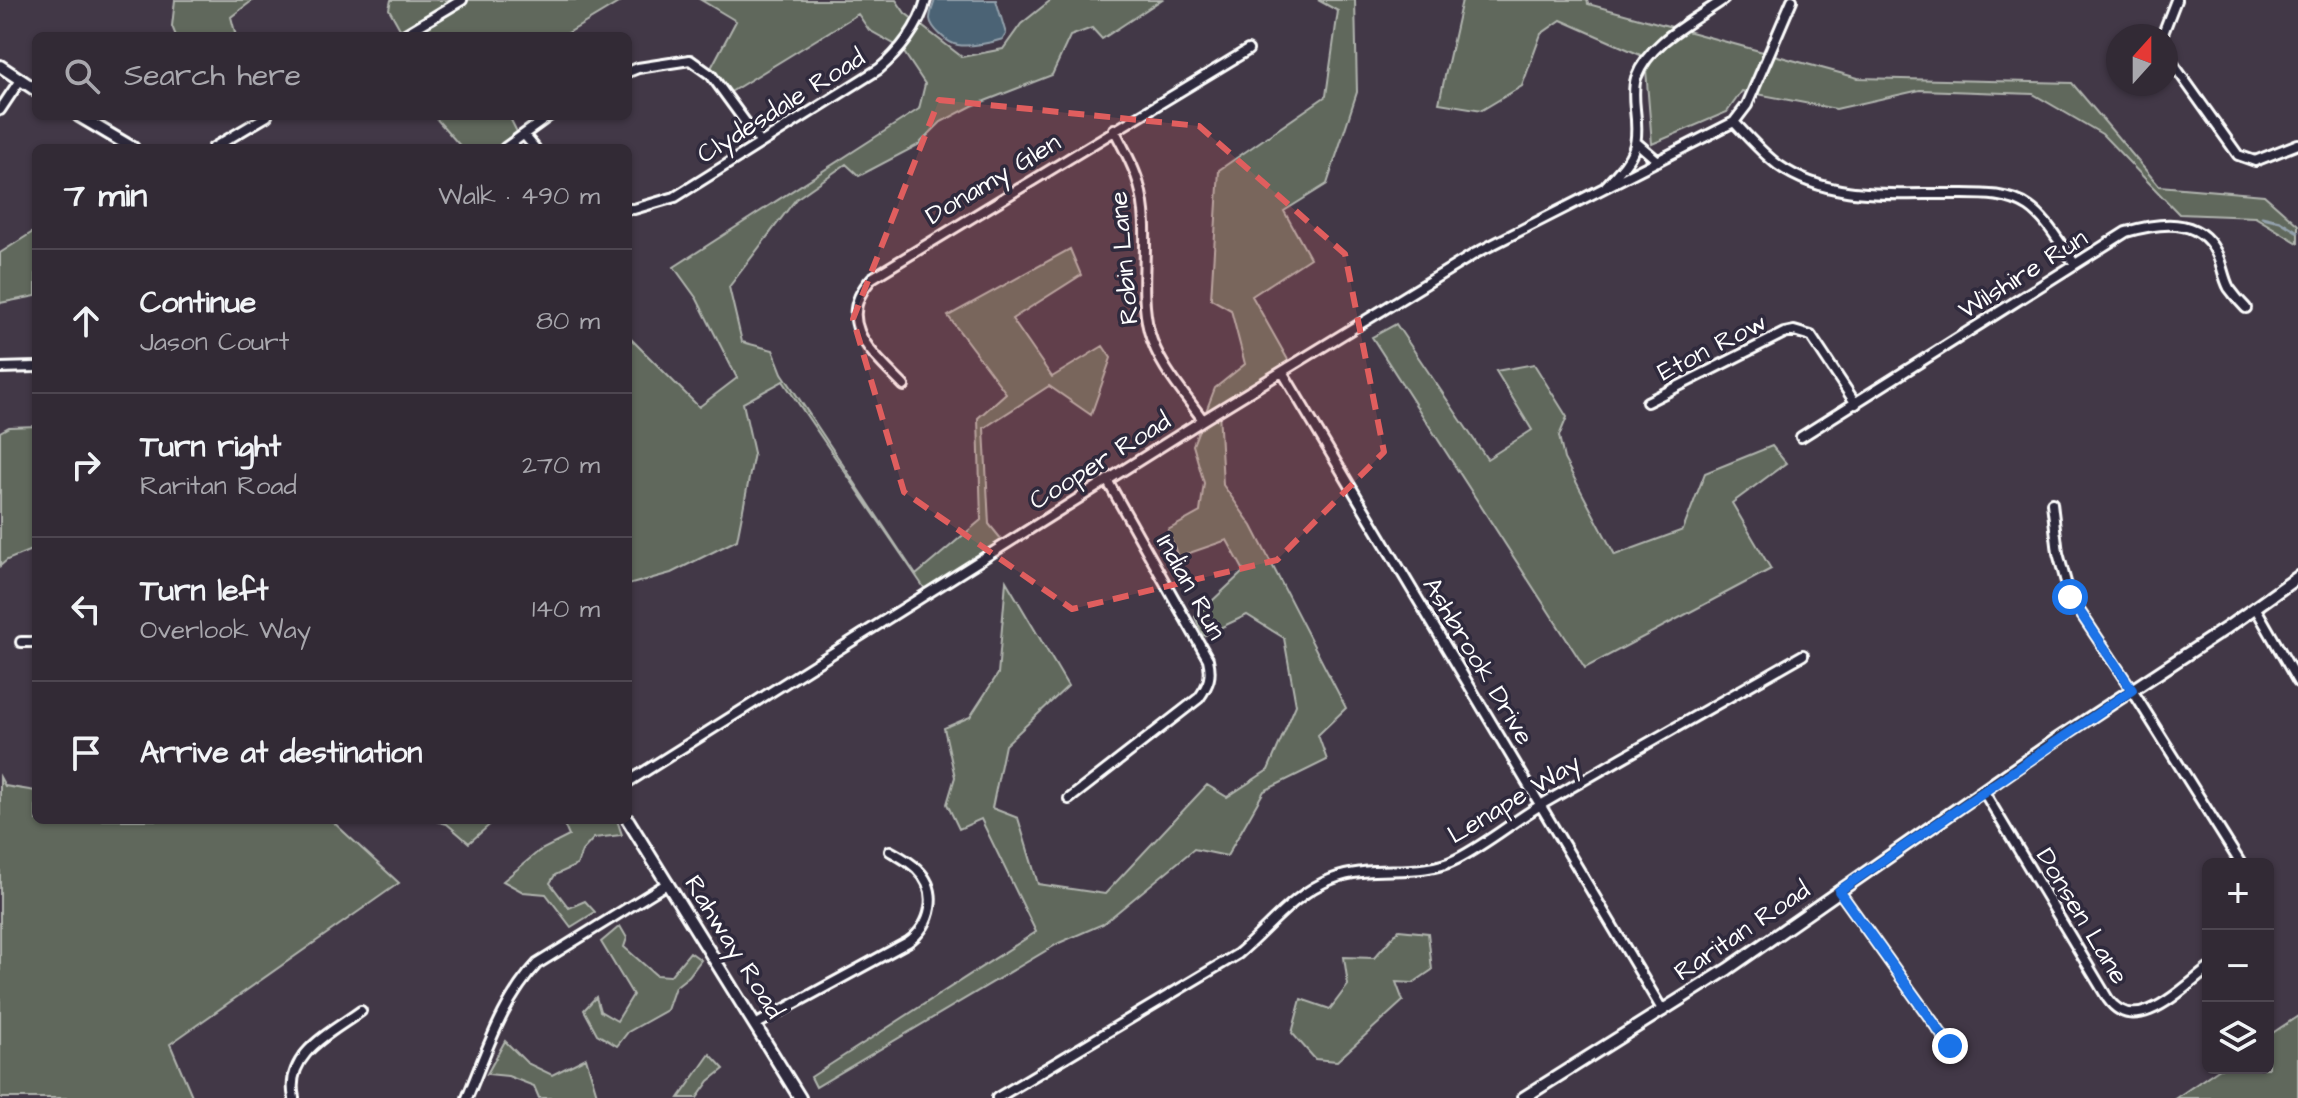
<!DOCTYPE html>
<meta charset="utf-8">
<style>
body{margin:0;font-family:"Architects Daughter",sans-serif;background:#3a323d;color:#f1f3f6}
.controls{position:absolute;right:24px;bottom:24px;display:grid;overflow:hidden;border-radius:12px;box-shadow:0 2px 6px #0004}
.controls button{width:72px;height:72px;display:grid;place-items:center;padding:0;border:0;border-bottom:2px solid #4d4650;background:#322a35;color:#f1f3f6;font:40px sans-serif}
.compass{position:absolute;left:2106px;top:24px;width:72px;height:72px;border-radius:50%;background:#322a35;box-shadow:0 2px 6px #0004;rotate:21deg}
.stop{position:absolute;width:24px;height:24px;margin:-18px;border:6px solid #1a73e8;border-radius:50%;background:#fff}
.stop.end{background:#1a73e8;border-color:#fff;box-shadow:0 2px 8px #0008}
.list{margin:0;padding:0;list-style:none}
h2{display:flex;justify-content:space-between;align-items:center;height:104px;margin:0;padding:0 32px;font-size:34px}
h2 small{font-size:26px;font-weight:400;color:#a8a7ad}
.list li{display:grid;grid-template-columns:52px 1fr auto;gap:24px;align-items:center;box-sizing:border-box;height:144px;padding:0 32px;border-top:2px solid #4d4650}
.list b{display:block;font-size:30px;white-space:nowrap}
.list p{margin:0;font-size:26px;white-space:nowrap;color:#a8a7ad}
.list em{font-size:26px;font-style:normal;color:#a8a7ad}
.icon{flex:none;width:44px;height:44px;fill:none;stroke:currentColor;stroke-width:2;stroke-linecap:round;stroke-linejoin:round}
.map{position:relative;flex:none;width:2298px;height:1098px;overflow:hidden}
.search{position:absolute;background:#322a35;box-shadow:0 2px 6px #0004;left:32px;top:32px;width:600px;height:88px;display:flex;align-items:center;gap:20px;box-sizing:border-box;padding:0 28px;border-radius:12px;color:#a8a7ad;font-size:30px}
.panel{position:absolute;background:#322a35;box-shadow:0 2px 6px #0004;left:32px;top:144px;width:600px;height:680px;border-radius:12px}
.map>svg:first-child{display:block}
</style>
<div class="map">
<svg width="2298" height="1098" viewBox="0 0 2298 1098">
<rect width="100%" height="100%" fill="#423847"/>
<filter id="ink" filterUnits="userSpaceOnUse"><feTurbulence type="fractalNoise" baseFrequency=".0125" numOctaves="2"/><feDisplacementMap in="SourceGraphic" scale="16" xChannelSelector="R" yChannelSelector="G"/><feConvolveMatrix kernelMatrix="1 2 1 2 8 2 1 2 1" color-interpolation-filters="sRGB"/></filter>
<g filter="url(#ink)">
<path fill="#60685c" stroke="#b0b4ae" stroke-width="2" d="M175 0H253L231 17 236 36H176L172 26Z
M391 0H623L563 36H404L389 9Z
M701 0H896L905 13 962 57 1003 49 1021 24 1051 0H1161L1102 39 1092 28 1070 36 1052 75 972 106 941 122 918 145 859 176 846 164 796 199 729 287 742 342 773 350 782 373 916 575 981 520 978 418 1006 393 948 316 1070 249 1081 275 1012 319 1052 377 1103 346 1111 358 1091 415 1049 386 984 428 989 524 1006 545 929 595 783 381 743 403 754 453 737 540 671 573 628 585V336L699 407 737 378 697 299 674 267 919 109 925 84 901 48 869 30 858 14 729 93 710 70 736 21Z
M1318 0H1355L1357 92 1327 184 1284 211 1310 258 1252 296 1292 367 1219 410 1223 485 1252 526 1346 708 1318 735 1327 760 1264 791 1227 856 1194 849 1103 924 1059 943 816 1087 811 1077 1036 932 981 819 959 829 947 804 955 777 944 728 970 717 998 674 1006 581 1068 686 1005 745 992 808 1018 818 1038 884 1105 894 1207 785 1227 797 1268 770 1296 705 1284 638 1247 615 1203 636 1195 617 1244 571 1227 540 1178 557 1168 530 1200 512 1204 483 1193 445 1215 388 1245 364 1231 310 1211 299 1219 170 1326 96 1338 11Z
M1462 0H1587L1588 4 1858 78 2072 83 2159 186 2264 195 2298 225V243L2255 217 2179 214 2102 134 2033 94 1920 90 1836 109 1742 91 1727 112 1652 144 1645 57 1561 20 1541 34 1522 86 1482 110 1439 103Z
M434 116H509L519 136 503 148H462Z
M36 230V296L0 303V253Z
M1396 324 1487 459 1532 430 1496 371 1534 364 1567 417 1559 436 1564 459 1615 555 1683 530 1705 473 1772 446 1786 463 1732 503 1771 569 1585 668 1372 337Z
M36 426V548L7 560 0 566V432L9 427Z
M0 777 5 786 36 791V820H331L399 883 170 1044 193 1098H0Z
M432 820H493L494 821 469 843 447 824Z
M562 820H617L622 835 594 838 582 851 577 865 555 875 550 883 569 908 585 901 595 912 571 927 546 894 523 892 503 881 539 851 569 836Z
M620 926 627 938 624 947 656 975 670 976 690 952 701 960 689 976 675 987 667 1010 628 1032 617 1046 597 1034 584 1010 596 997 600 1011 617 1021 633 995 601 942Z
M1399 930 1428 933 1432 970 1413 983 1396 982 1403 1001 1337 1061 1315 1059 1292 1033 1301 999 1330 1009 1348 985 1344 957 1374 958Z
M2298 1016V1098H2176L2220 1068H2268V1036Z
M505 1041 527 1063 552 1075 586 1058 598 1098H539L534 1086 508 1076 487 1074Z
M710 1054 724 1069 709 1081 697 1098H679Z"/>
<path fill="#4b6374" stroke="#93a1ac" stroke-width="2" d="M935 0H996L1006 34 1003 39C991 43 970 47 958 45 948 44 931 28 930 19 930 13 933 6 935 0Z"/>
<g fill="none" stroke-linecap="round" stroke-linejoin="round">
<path stroke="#93a1ac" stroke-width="3" d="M2262 217 2280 221 2298 232"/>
<defs>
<path id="minor" d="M402 36 462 0
M2162 36 2176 0
M2166 54 2238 155 2255 161 2298 144
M628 72 638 68 690 60 711 75 760 142
M0 110 20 80
M1734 122C1748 137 1762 153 1778 165 1830 202 1897 193 1957 194 1981 194 2008 193 2029 207 2048 220 2061 246 2075 264
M1114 129C1123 148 1134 165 1139 185 1153 232 1137 284 1149 331 1158 365 1183 392 1203 420
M524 135 535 148
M1637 143 1658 161
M213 148 267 116
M505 148 549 116
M1606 186C1633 156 1640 151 1635 109 1634 99 1633 88 1636 78 1649 42 1693 21 1723 0
M628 209H634L675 197 879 69C899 52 919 27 926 0
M0 368 36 367
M1283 373 1663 1011
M904 386C874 355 832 322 872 278L1248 50
M1647 402 1784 333 1794 331 1811 336 1856 404
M1801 437 2126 232C2158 223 2198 216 2216 252 2222 263 2223 277 2229 288 2234 295 2240 302 2246 308
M2052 503 2058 553 2070 597 2132 690 2241 864
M2255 607 2298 682
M21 642H36
M628 782 1203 420 1476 253 1734 122 1747 105 1792 0
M1984 792 2108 999C2136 1038 2182 988 2208 969
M1069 799 1199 698C1209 684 1212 676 1208 659L1107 480
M1839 891 1950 1046
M757 1024 908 942C932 925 940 891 917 869 909 861 899 856 890 851
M294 1098C284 1054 331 1033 361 1011
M467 1098C487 1051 502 1001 537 964L668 883
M997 1098 1238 954C1268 929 1294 893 1332 879 1372 863 1419 879 1457 859 1488 843 1515 820 1544 803 1630 753 1717 704 1803 655"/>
<path id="tertiary" d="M0 66 36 90
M79 116 133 148
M628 820 800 1098
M1523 1098 1728 969 2053 742 2225 629 2298 577"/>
</defs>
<use href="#minor" stroke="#fff" stroke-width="14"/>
<use href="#tertiary" stroke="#fff" stroke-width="16"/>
<use href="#minor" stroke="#2f2a3d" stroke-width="8"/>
<use href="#tertiary" stroke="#2f2a3d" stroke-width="10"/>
</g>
</g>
<g fill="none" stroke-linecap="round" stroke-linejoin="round" filter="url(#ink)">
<path stroke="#1a73e8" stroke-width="10" d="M1950 1046 1839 891 2132 690 2070 597"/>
</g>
<path fill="#e05e5e" fill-opacity="0.2" stroke="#e05e5e" stroke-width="6" stroke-dasharray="16 10" stroke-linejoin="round" d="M939 100 1199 126 1345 254 1384 452 1277 560 1072 609 904 492 853 319Z"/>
<g text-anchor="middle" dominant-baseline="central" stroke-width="7" stroke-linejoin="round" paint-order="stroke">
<g font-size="26" fill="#fff" stroke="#2f2a3d">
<text transform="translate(781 106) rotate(-32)">Clydesdale Road</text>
<text transform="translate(993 179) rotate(-31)">Donamy Glen</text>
<text transform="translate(1124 258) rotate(-95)">Robin Lane</text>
<text transform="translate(2023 274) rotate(-32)">Wilshire Run</text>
<text transform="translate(1712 347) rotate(-27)">Eton Row</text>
<text transform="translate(1100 461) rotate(-32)">Cooper Road</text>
<text transform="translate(1191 587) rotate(61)">Indian Run</text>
<text transform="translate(1478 661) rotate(59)">Ashbrook Drive</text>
<text transform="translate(1514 799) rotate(-31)">Lenape Way</text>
<text transform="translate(2082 916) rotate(59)">Donsen Lane</text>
<text transform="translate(1742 931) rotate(-34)">Raritan Road</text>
<text transform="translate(734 947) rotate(58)">Rahway Road</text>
</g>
</g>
</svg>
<div class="controls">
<button>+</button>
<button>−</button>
<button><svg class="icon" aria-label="layers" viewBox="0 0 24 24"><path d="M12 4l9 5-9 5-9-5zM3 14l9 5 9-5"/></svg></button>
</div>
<svg class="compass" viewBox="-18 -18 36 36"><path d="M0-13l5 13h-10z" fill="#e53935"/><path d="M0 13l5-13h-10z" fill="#a8a7ad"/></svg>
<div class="stop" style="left:2070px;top:597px"></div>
<div class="stop end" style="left:1950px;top:1046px"></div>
<div class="search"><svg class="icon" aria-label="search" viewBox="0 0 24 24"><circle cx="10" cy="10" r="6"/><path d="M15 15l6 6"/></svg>Search here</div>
<section class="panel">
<h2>7 min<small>Walk · 490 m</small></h2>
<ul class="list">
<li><svg class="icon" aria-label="ahead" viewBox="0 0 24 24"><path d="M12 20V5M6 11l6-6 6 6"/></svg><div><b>Continue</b><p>Jason Court</p></div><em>80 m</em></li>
<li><svg class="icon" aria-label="right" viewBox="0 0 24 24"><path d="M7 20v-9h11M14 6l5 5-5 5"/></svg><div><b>Turn right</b><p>Raritan Road</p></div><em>270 m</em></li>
<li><svg class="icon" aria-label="left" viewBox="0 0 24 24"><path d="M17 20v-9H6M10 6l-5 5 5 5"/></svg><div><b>Turn left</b><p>Overlook Way</p></div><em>140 m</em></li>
<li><svg class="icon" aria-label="arrive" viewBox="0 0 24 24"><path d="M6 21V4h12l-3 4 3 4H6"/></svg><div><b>Arrive at destination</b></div></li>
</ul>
</section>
</div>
